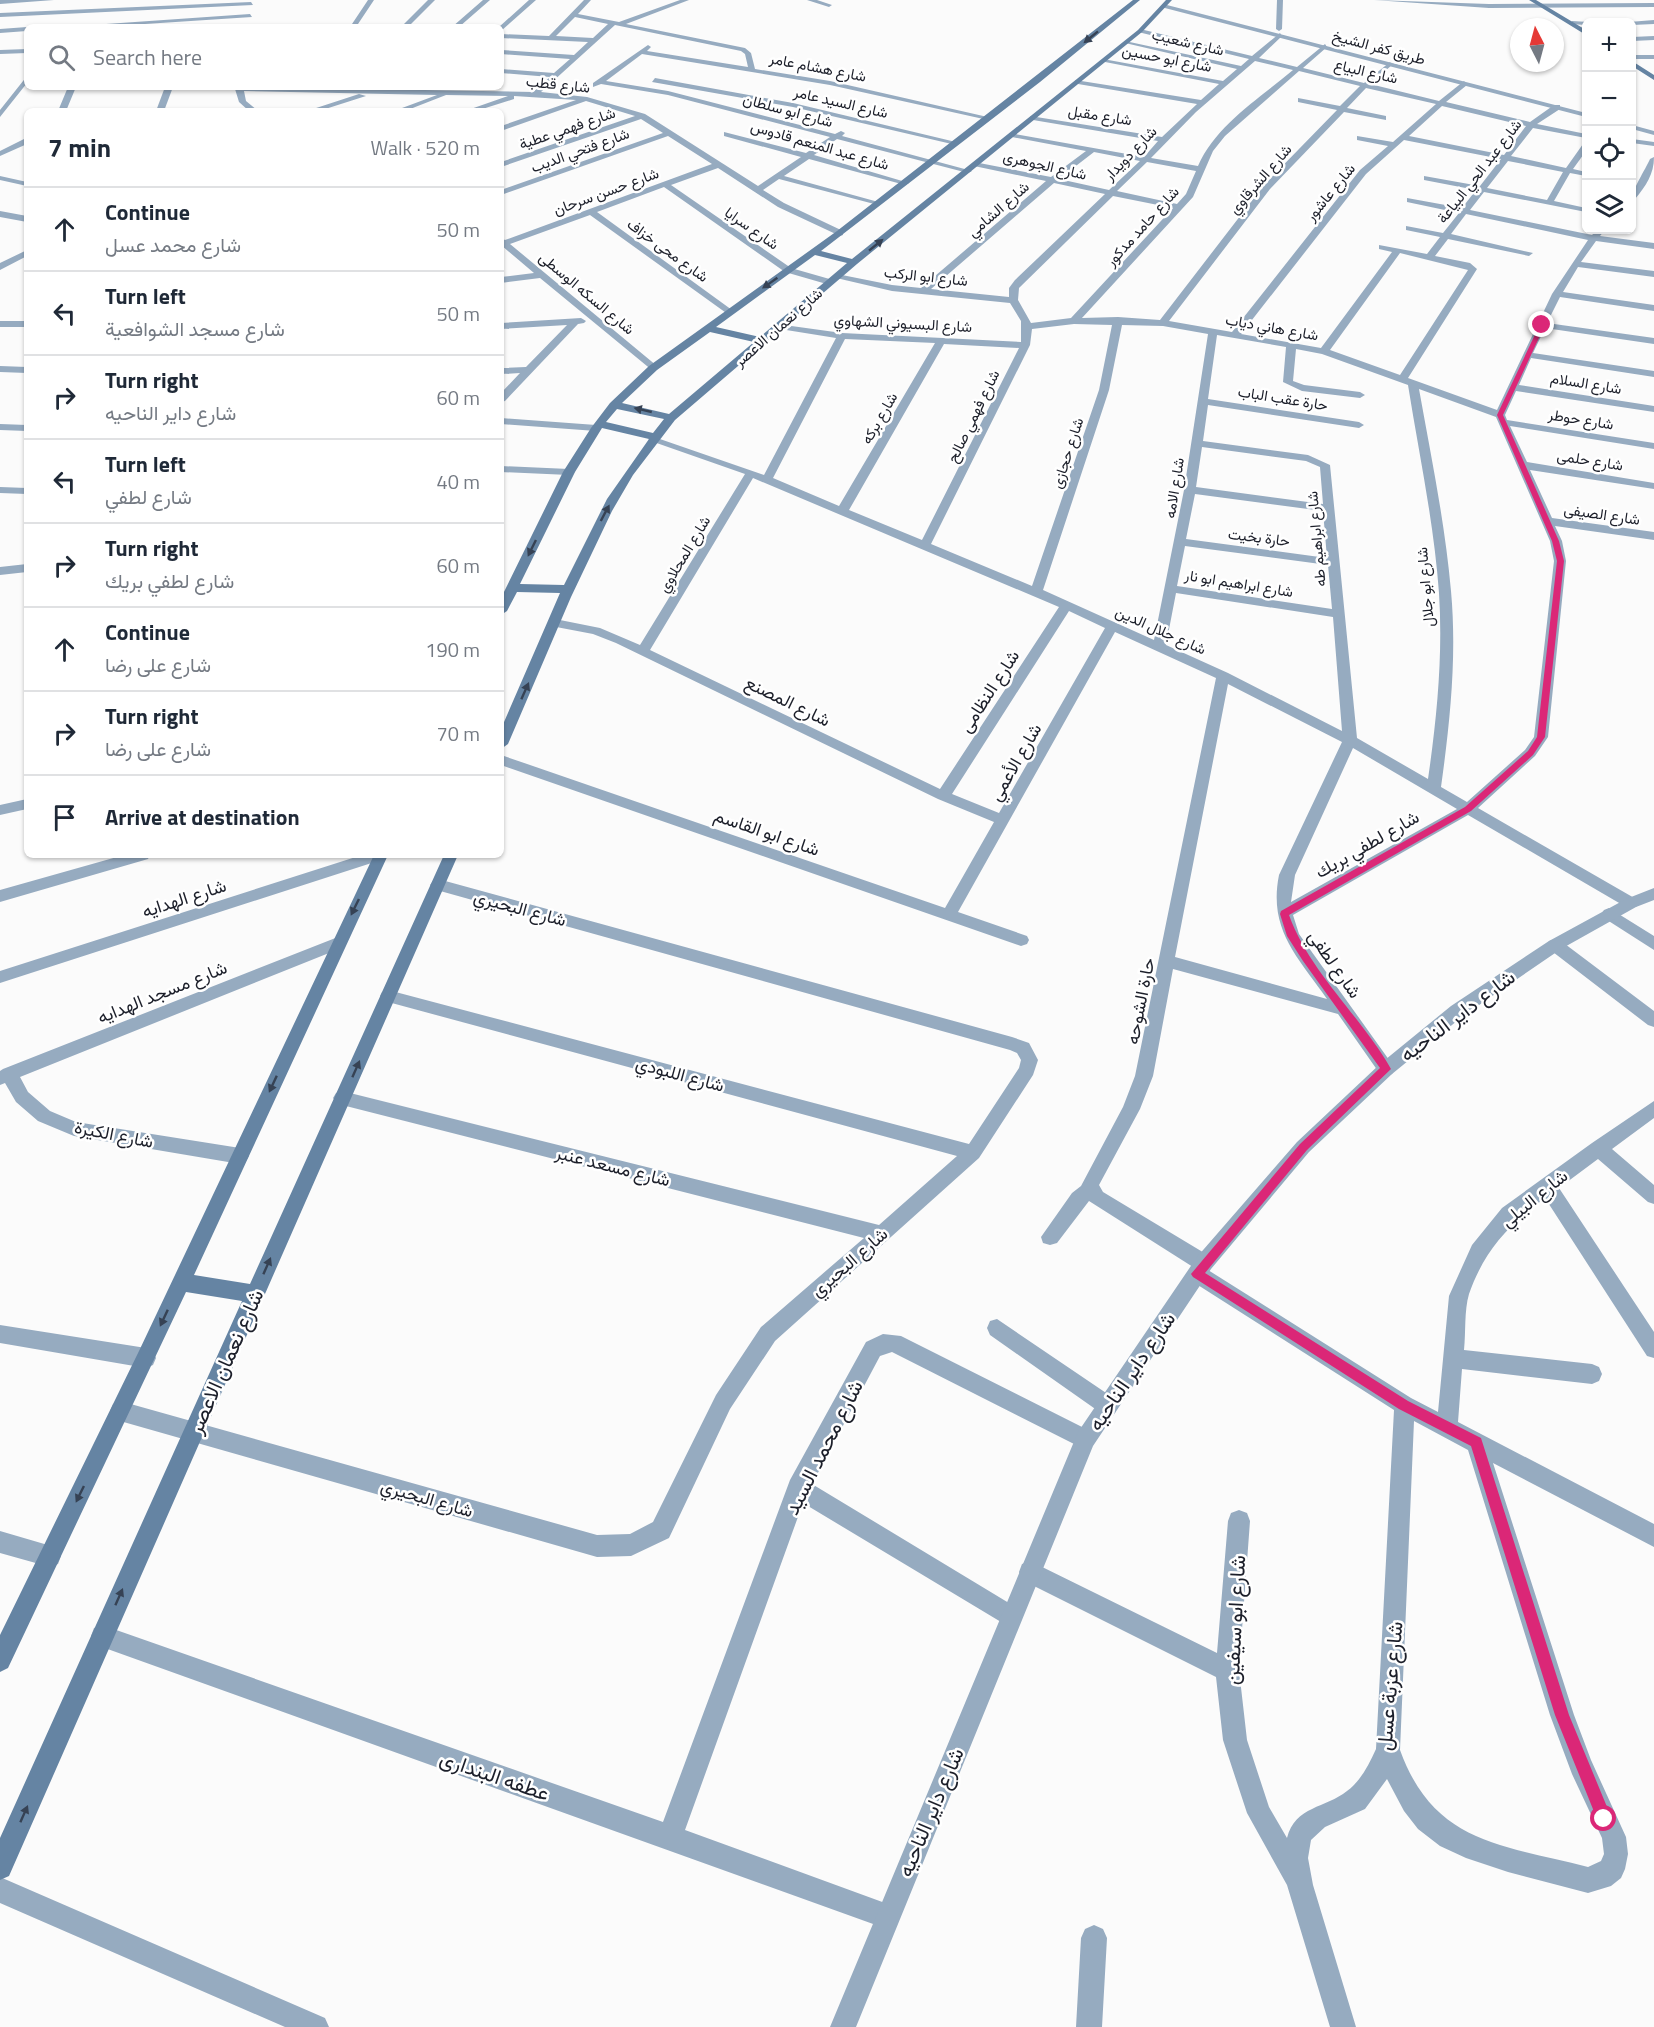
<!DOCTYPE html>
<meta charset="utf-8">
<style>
body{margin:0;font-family:"Titillium Web",Vazirmatn,sans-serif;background:#f2f2f3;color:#1f2937}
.controls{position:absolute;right:18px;top:18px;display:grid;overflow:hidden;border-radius:9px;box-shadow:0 2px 4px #0004}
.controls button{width:54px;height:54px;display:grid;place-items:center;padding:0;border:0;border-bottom:2px solid #e0e1e3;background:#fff;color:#1f2937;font:30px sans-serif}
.compass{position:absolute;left:1510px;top:18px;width:54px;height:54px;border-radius:50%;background:#fff;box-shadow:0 2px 4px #0004;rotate:354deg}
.stop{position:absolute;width:18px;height:18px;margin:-14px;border:4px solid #db2777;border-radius:50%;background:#fff}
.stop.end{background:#db2777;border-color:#fff;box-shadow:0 2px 6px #0008}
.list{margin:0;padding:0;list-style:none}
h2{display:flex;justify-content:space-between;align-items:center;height:78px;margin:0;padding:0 24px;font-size:26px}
h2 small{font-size:20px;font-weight:400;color:#747a83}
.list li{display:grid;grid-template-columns:39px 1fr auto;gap:18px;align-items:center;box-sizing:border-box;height:84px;padding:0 24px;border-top:2px solid #e0e1e3}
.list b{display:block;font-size:22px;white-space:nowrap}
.list p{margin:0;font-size:20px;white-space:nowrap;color:#747a83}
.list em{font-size:20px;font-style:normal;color:#747a83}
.icon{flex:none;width:33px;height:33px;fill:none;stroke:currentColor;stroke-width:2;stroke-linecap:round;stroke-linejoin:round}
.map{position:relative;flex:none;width:1654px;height:2027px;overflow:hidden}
.search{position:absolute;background:#fff;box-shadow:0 2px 4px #0004;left:24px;top:24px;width:480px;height:66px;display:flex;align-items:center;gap:15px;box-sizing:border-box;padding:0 21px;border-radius:9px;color:#747a83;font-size:22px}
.panel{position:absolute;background:#fff;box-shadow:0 2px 4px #0004;left:24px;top:108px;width:480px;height:750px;border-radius:9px}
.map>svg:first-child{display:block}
</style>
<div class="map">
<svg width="1654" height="2027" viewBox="0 0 1654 2027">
<rect width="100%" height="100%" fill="#fbfbfb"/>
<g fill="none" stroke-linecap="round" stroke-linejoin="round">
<path fill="#96abc0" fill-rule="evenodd" d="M0 0H54L0 4Z
M368 0H374L356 27H350Z
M428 0H435L408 27H401Z
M483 0H490L459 27H452Z
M529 0H536L501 31 499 27Z
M584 0H591L578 14 619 22 680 0H689L626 24 745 48 751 53 755 69 830 81 992 118 988 120 830 85 642 54 606 81 668 91 835 134 841 131 845 133 842 136 972 171 968 173 837 139 814 155 909 183 905 185 809 159 784 176 882 203 878 205 779 179 763 190 784 203 843 231V235L840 236 778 207 718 168 671 185 791 268 833 280 835 282 830 285 785 272 664 187 597 212 732 310 734 312 729 315 590 215 510 244 657 366 658 368 653 371 540 278 501 283V277L534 273 501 245V238L505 240 712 164 668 136 501 195V190L663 133 641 119 501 167V162L635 116 586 101 501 131V126L576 100 514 96V99L476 111H465L508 96 446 95 405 111H394L437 95 244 91 246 101 258 111H249L239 102 235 89V87H248L533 92 550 77 501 73V69L554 73 570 59 501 54V50L574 55 588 42 501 38V34L549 36ZM575 17 608 24 593 38 556 36ZM615 25 741 51 745 54 748 67 647 51 651 47 648 45 593 83V87L601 84 668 95 830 137 806 153 724 132V136L801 157 758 186 645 114 587 97 541 92Z
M807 0H817L832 5 829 7Z
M1277 0H1283L1282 29 1279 31 1276 29Z
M1374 0 1489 4 1654 3V7L1489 8Z
M251 2 253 5 0 17V13Z
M250 14 252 17 99 27H63Z
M1654 20V24L1632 25 1629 22Z
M1572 21 1589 22 1586 25 1570 24Z
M27 27V31L0 33V29Z
M1140 29 1252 56 1280 33 1282 36 1259 58 1297 67 1325 44 1327 47 1303 68 1364 83 1390 62 1392 65 1370 84 1439 101 1464 81 1467 85 1446 102 1530 122 1554 105H1560V109L1537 124 1586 134V138L1533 128 1511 156 1566 168 1583 144H1586V151L1573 169 1586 172V176L1570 173 1554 201 1586 208V212L1484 192 1470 210 1592 235 1597 230H1605L1600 236 1654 243V249L1596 241 1581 262 1654 271V277L1578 267 1563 292 1654 305V311L1560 297 1547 323 1654 338V344L1545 328 1533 353 1654 371V377L1531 358 1519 385 1654 406V412L1516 391 1505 415 1507 420 1654 443V449L1510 426 1527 462 1654 483V489L1530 470 1552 518 1654 532V540L1555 526 1562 541 1566 561 1548 737 1535 756 1478 808 1636 899 1639 903 1636 907H1626L1468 815 1293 915 1299 934 1392 1064 1395 1069 1392 1074 1386 1076 1380 1074 1338 1014 1173 969 1153 1076 1140 1109 1099 1185 1103 1192 1211 1257 1214 1263 1208 1270 1411 1398 1438 1412 1449 1296 1472 1245 1502 1208 1592 1143 1654 1101V1118L1612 1149 1654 1185V1204L1648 1202 1598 1159 1559 1188 1654 1332V1358L1647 1356 1545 1198C1509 1224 1484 1251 1469 1294 1464 1311 1466 1332 1464 1350L1592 1364 1599 1367 1602 1374 1599 1381 1592 1384 1462 1369 1458 1422 1654 1524V1547L1493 1463 1574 1715 1591 1760 1626 1837 1628 1854 1625 1869 1621 1878 1611 1886 1588 1893 1508 1872 1466 1858 1440 1846 1418 1829 1404 1811 1387 1779 1365 1809 1325 1827 1311 1840 1308 1858 1313 1885 1356 2027H1330L1287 1885 1247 1813 1223 1740 1216 1677 1022 1580 1019 1572 1022 1564 1030 1561 1217 1653 1228 1521 1231 1513 1239 1510 1247 1513 1250 1521 1239 1670 1247 1740 1269 1807 1287 1838C1295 1806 1326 1808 1347 1791 1361 1781 1369 1764 1376 1749L1394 1410 1190 1280 1187 1274 1193 1267 1089 1201 1057 1243 1050 1245 1043 1243 1041 1237 1072 1193 1081 1186 1123 1107 1135 1076 1216 678 1115 632 958 912 1027 936 1029 940 1027 944 1021 946 501 765V755L945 908 994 822 938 799 616 643 593 634 551 626 549 623 555 619 600 628 640 645 745 474 648 440 653 437 657 438 764 475 836 338 780 329 775 326 777 324 842 333 1021 342V321L1010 303 892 291 832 277 837 274 892 285 921 288 1046 181 974 166V162L1051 177 1086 151 1012 137H1009V133L1144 157 1158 141 1033 120 1030 116 1162 137 1197 104 1078 84 1075 80 1201 100 1219 84 1105 62 1103 59 1223 81 1237 69 1125 43V41L1241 66 1249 59 1138 32ZM1255 61 1293 70C1259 99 1216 125 1198 166L1151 158 1196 112ZM1299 71 1360 86 1340 106 1298 98V102L1337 110 1264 185 1160 320 1118 317 1082 318 1193 197 1213 151 1225 136ZM1366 88 1436 104 1393 142 1357 136V140L1388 146 1360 170 1232 332 1169 321 1270 189 1344 112 1386 120V116L1347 108ZM1442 106 1526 126 1504 155 1409 136ZM1404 140 1501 159 1480 186 1424 176V180L1476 190 1462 208 1407 198V202L1459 213 1443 233 1406 226V230L1440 237 1427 254 1379 245V249L1392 252 1321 348 1241 334 1366 174ZM1094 152 1140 161 1109 190 1059 179ZM1508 161 1563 172 1547 200 1487 188ZM1147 162 1196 171 1186 194 1177 204 1117 191ZM1054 183 1105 194 1015 280 1009 288V297L931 289ZM1113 196 1173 208 1071 318 1031 323 1018 300 1019 288ZM1466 214 1588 240 1552 294 1497 410 1408 378 1477 269 1470 263 1435 256 1448 239 1529 256 1533 253 1451 234ZM1400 253 1468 270 1400 375 1330 350ZM1074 324 1112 325 1099 390 1032 586 931 544 1030 345 1032 329ZM1122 325 1163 326 1208 334 1184 490 1154 640 1043 590 1109 390ZM1217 335 1286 347 1283 382 1302 391 1360 398 1365 395 1360 392 1304 385 1293 381 1296 349 1322 354 1408 385C1419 454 1434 523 1439 593 1443 655 1437 717 1428 779L1357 738 1330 465 1308 455 1203 441 1208 405 1359 428 1364 425 1359 422 1208 399ZM845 339 935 343 839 506 773 478ZM944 344 1019 348 922 540 849 510ZM1419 389 1496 417 1550 541 1554 561 1534 737 1525 750 1467 802 1441 787C1450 722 1457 657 1451 591 1445 523 1431 456 1419 389ZM1202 447 1306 461 1320 467 1323 504 1196 487ZM753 478 1059 607 940 789 650 650ZM1195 494 1323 511 1327 558 1186 539ZM1185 546 1328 565 1332 609 1177 586ZM1176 593 1333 617 1342 731 1228 673 1166 645ZM1069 611 1105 628 999 813 952 794ZM1228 684 1342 742 1279 875C1268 930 1298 957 1327 999L1175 957ZM1353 748 1457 809 1291 902 1295 875ZM1414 1421 1468 1450 1550 1715 1572 1774 1602 1838 1604 1854 1601 1861 1588 1867C1503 1845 1434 1844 1400 1750Z
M1654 36V40L1632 41V37Z
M27 49V53L0 54V50Z
M1632 55H1654V59H1632Z
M27 76V83L0 117V110Z
M655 78 793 103 960 143 956 145 793 107 652 82Z
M68 87H76L66 111H58Z
M165 87H173L164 111H156Z
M359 94 366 96 319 111H307Z
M24 139H27V144L0 156V151Z
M1632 139 1654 142V146L1632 143Z
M1654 157C1654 174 1646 186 1635 199H1632C1632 190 1645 170 1650 159Z
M0 176 27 182V186L0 180Z
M0 211 27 216V222L0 217Z
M27 250V256L0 270V263Z
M581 318 586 321 584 323 578 324 505 401 501 402V393L520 373 501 374V368L526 367 567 325 501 329V323Z
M0 321H27V327H0Z
M0 366 27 367V373L0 372Z
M501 418 596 425 601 428 596 431 501 424Z
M0 424 27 425V431L0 430Z
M501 466 569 469 575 472 569 475 501 472Z
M0 487 27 488V494L0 493Z
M27 564V572L0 575V567Z
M27 799V809L0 815V805Z
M124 855H150L148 859 0 902V890Z
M362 855H386L384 859 0 983V971Z
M438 879 1012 1037 1029 1043 1038 1060 1033 1075 979 1158 775 1341 730 1409 669 1538 631 1556 597 1557 120 1421 113 1418 110 1411 113 1404 120 1401 597 1535 630 1534 653 1522 716 1395 761 1327 864 1238 342 1105 336 1103 333 1098 336 1093 342 1091 879 1225 957 1156 388 1002 382 1000 380 996 382 992 388 990 969 1144 1019 1068 1021 1060 1017 1053 1010 1050 433 889 430 885 433 881Z
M1609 908 1654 936V950L1604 918 1601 914 1604 910Z
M338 937 344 939 346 943 344 947 20 1077 28 1092 50 1111 76 1122 240 1148 246 1151 249 1156 246 1161 240 1164 74 1136 38 1121 16 1102 5 1083 0 1085V1071L3 1069Z
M1555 939 1561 941 1654 1011V1027L1648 1025 1549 949 1547 945 1549 941Z
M997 1319 1115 1399 1118 1406 1115 1413 1108 1416 1101 1413 990 1335 987 1328 990 1321Z
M0 1325 146 1348 153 1351 156 1358 153 1365 146 1368 0 1343Z
M883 1334 901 1336 1092 1432 1095 1439 1092 1446 1085 1449 1078 1446 892 1352 880 1356 812 1484 1019 1609 1022 1617 1019 1625 1011 1628 803 1503 685 1830 896 1907 900 1916 896 1925 887 1929 102 1647 94 1644 91 1636 94 1628 102 1625 663 1822 790 1480 866 1342Z
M0 1531 58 1548 61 1556 58 1564 50 1567 0 1553Z
M0 1877 325 2018 329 2027H285L0 1903Z
M1094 1925 1103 1929 1107 1938 1102 2027H1076L1081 1938 1085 1929Z"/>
<path fill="#96abc0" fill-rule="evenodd" d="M1163 4 1586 113V117L1161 7Z
M1632 125 1654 131V135L1632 129Z
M1654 888V900L1636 907 1561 949 1463 1016 1392 1074 1309 1152 1211 1269 1093 1446 856 2027H830L1078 1432 1197 1257 1297 1142 1380 1064 1451 1006 1549 941 1626 899Z"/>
<path fill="#6584a3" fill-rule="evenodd" d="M1133 0H1140L1040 82 821 251 852 259 1138 30 1166 0H1172L1142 32 857 264 675 420 633 475 612 511 571 597 508 744 501 749V729L560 593 517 592 507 611 501 615V598L563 472 591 428 610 403 649 366 837 231ZM815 255 847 263 760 337 716 327ZM710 332 754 342 669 414 622 403 657 370ZM617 409 664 419 653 433 606 422ZM602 428 649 439 607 499 564 585 520 584 575 472Z
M1529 0H1536L1586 30V35Z
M1632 61 1654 75V80L1632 66Z
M374 855H388L194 1275 250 1284 444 855H458L9 1876 0 1880V1838L242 1301 186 1292 8 1668 0 1672V1635L139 1351Z"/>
</g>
<defs><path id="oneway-solid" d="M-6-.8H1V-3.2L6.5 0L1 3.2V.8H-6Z" transform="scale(1.5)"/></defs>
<g fill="#364254">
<use href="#oneway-solid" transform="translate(1091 37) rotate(141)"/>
<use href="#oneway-solid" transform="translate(876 245) rotate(-39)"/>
<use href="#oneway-solid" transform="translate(770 283) rotate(145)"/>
<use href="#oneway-solid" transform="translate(643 410) rotate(-167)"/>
<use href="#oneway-solid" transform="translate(605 513) rotate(-62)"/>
<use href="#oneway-solid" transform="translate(532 548) rotate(116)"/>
<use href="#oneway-solid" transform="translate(525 691) rotate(-66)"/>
<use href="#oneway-solid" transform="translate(355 907) rotate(116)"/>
<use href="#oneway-solid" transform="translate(356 1069) rotate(-66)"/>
<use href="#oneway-solid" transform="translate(273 1084) rotate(115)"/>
<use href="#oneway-solid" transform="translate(267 1266) rotate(-66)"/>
<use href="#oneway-solid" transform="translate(164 1318) rotate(115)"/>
<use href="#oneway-solid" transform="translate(80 1494) rotate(116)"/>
<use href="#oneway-solid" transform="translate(119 1597) rotate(-66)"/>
<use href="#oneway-solid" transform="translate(24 1814) rotate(-66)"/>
</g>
<path fill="#db2777" d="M1540 324 1545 325 1503 415 1559 541 1564 561 1545 737 1533 755 1471 811 1289 915C1310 973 1361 1016 1391 1069L1307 1150 1205 1273 1408 1401 1481 1438 1569 1715 1612 1819 1609 1824 1604 1826 1599 1824 1555 1715 1471 1446 1399 1409 1193 1277 1191 1274 1300 1144 1380 1068 1303 961 1287 936 1280 914 1281 911 1465 807 1528 751 1537 737 1557 561 1552 541 1497 415Z"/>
<g text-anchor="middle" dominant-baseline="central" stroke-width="5" stroke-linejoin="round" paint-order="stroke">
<g font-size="15" fill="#1c1f2a" stroke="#fff">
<text transform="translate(1188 42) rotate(13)">شارع شعيب</text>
<text transform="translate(1379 47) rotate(15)">طريق كفر الشيخ</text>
<text transform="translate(1167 58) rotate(11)">شارع ابو حسين</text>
<text transform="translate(818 67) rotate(11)">شارع هشام عامر</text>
<text transform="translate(1366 71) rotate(13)">شارع البياع</text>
<text transform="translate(558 84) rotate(6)">شارع قطب</text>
<text transform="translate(841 102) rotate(13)">شارع السيد عامر</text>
<text transform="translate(788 110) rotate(15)">شارع ابو سلطان</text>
<text transform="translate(1100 115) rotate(9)">شارع مقبل</text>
<text transform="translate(567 128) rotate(-19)">شارع فهمي عطية</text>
<text transform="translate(820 145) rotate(16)">شارع عبد المنعم قادوس</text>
<text transform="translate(580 150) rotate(-20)">شارع فتحي الديب</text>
<text transform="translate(1130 153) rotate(-46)">شارع دويدار</text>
<text transform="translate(1045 165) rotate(13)">شارع الجوهرى</text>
<text transform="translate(1479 171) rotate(-52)">شارع عبد الحي البياعة</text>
<text transform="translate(1260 179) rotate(-49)">شارع الشرقاوي</text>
<text transform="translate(606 191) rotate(-20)">شارع حسن سرحان</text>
<text transform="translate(1330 192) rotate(-51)">شارع عاشور</text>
<text transform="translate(998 209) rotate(-41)">شارع الشامي</text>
<text transform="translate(1142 226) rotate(-48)">شارع حامد مدكور</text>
<text transform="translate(752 228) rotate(35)">شارع سرايا</text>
<text transform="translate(668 250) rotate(36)">شارع محى خزاف</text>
<text transform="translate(926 276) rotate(6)">شارع ابو الركب</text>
<text transform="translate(587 293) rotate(40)">شارع السكه الوسطى</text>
<text transform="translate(903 323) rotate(3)">شارع البسيوني الشهاوي</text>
<text transform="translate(778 327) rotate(-41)">شارع نعمان الاعصر</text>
<text transform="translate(1272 327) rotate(10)">شارع هاني دياب</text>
<text transform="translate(1586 383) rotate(9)">شارع السلام</text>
<text transform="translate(1283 398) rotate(9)">حارة عقب الباب</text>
<text transform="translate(973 416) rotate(-64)">شارع فهمي صالح</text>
<text transform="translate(879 418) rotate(-60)">شارع بركه</text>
<text transform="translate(1581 419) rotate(9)">شارع حوطر</text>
<text transform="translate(1067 453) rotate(-72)">شارع حجازى</text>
<text transform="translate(1590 460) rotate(9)">شارع حلمى</text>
<text transform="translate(1174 488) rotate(-81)">شارع الامه</text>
<text transform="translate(1602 514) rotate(8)">شارع الصيفى</text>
<text transform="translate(1259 537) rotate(7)">حارة بخيت</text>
<text transform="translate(1316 539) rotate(-95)">شارع ابراهيم طه</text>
<text transform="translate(684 554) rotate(-59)">شارع المحلاوي</text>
<text transform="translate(1239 583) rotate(9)">شارع ابراهيم ابو نار</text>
<text transform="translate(1425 587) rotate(-95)">شارع ابو جلال</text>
<text transform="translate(1161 630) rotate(24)">شارع جلال الدين</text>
</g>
<g font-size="18" fill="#1c1f2a" stroke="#fff">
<text transform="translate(989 691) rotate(-57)">شارع النظامى</text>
<text transform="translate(788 701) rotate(26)">شارع المصنع</text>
<text transform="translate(1015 762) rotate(-60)">شارع الأعمي</text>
<text transform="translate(767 832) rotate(19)">شارع ابو القاسم</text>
<text transform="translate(1367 844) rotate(-30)">شارع لطفي بريك</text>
<text transform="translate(184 898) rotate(-18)">شارع الهدايه</text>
<text transform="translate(520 908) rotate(15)">شارع البحيري</text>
<text transform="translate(1335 964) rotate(55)">شارع لطفي</text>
<text transform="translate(162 992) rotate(-22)">شارع مسجد الهدايه</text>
<text transform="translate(1140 1001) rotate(-79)">حارة الشوحه</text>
<text transform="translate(680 1074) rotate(15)">شارع اللبودي</text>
<text transform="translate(114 1134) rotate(11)">شارع الكيرة</text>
<text transform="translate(613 1166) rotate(14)">شارع مسعد عنبر</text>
<text transform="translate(1534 1198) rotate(-39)">شارع البيلي</text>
<text transform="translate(849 1262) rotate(-41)">شارع البحيري</text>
<text transform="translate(427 1498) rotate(16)">شارع البحيري</text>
</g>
<g font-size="21" fill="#1c1f2a" stroke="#fff">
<text transform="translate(1457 1015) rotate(-37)">شارع داير الناحيه</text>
<text transform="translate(225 1361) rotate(-66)">شارع نعمان الاعصر</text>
<text transform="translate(1131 1371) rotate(-56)">شارع داير الناحيه</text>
<text transform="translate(823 1447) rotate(-63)">شارع محمد السيد</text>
<text transform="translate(1234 1620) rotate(-87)">شارع ابو سيفين</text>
<text transform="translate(1389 1686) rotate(-85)">شارع عزبة عسل</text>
<text transform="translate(495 1775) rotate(19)">عطفه البندارى</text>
<text transform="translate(930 1812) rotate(-67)">شارع داير الناحيه</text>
</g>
</g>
</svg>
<div class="controls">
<button>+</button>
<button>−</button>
<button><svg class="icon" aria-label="locate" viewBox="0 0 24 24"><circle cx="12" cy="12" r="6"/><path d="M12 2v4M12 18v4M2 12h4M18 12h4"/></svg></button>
<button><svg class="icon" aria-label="layers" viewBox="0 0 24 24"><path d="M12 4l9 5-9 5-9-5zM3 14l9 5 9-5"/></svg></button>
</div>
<svg class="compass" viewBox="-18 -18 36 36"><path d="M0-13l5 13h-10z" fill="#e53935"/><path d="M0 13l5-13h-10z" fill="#747a83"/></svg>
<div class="stop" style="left:1604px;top:1819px"></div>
<div class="stop end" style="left:1542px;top:325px"></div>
<div class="search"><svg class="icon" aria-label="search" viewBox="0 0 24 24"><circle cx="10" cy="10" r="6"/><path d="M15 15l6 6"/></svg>Search here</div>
<section class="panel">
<h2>7 min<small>Walk · 520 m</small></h2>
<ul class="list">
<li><svg class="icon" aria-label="ahead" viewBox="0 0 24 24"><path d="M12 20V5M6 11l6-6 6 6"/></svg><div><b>Continue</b><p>شارع محمد عسل</p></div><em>50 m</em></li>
<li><svg class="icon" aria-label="left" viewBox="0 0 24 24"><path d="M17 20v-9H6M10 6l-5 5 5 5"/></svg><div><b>Turn left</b><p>شارع مسجد الشوافعية</p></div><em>50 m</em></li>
<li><svg class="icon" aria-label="right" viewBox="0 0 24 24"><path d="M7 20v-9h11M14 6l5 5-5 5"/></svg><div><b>Turn right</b><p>شارع داير الناحيه</p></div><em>60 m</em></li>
<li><svg class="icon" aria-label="left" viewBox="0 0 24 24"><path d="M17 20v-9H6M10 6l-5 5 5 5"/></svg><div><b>Turn left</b><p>شارع لطفي</p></div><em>40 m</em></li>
<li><svg class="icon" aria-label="right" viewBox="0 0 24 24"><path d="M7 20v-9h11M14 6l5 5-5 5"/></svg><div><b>Turn right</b><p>شارع لطفي بريك</p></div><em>60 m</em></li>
<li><svg class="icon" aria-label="ahead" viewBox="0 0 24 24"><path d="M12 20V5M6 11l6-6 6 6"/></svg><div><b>Continue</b><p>شارع على رضا</p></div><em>190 m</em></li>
<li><svg class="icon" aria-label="right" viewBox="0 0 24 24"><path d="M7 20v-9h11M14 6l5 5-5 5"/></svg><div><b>Turn right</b><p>شارع على رضا</p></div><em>70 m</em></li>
<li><svg class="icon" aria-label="arrive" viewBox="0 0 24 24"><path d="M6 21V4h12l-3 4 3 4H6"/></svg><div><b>Arrive at destination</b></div></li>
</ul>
</section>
</div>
